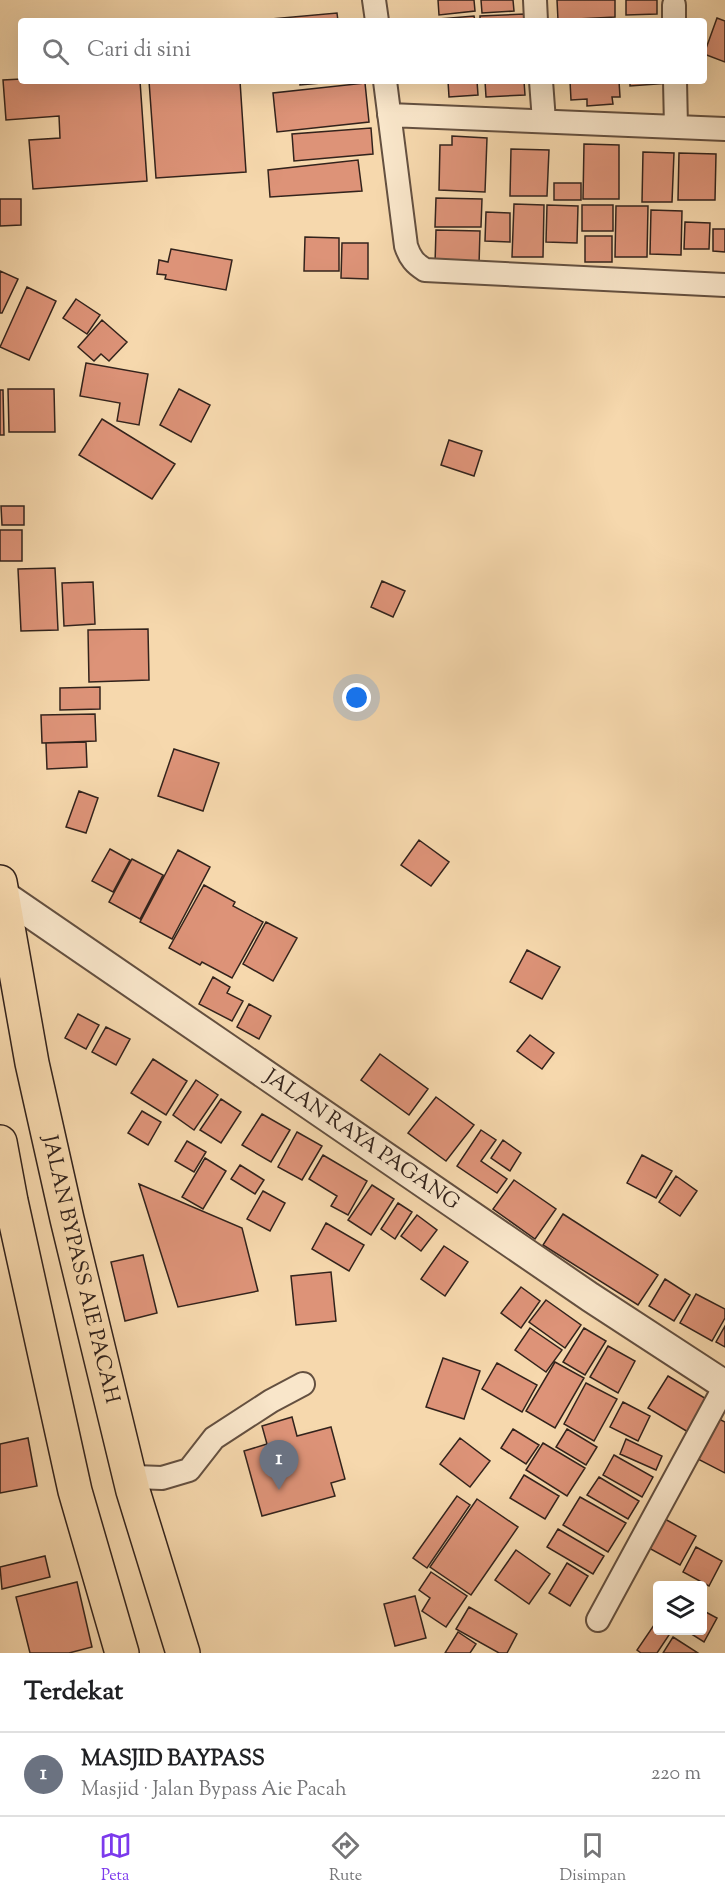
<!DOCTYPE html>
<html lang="id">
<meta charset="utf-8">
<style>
body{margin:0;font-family:"Sorts Mill Goudy",serif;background:#f2f2f2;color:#202124}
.controls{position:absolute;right:18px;bottom:18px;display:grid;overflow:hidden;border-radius:6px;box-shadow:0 6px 24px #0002}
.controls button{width:54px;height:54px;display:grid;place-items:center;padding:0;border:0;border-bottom:2px solid #e0e0e0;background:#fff;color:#202124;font:30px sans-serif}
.you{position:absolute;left:357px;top:698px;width:21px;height:21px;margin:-15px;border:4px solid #fff;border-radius:50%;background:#1a73e8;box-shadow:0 0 0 9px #1a73e833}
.badge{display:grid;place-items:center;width:39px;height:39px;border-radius:50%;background:#7c3aed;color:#fff;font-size:20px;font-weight:700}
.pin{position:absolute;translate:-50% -50px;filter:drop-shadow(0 2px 3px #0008)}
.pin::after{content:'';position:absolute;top:32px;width:21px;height:18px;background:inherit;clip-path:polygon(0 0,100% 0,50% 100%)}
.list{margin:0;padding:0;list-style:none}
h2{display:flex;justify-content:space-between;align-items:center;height:78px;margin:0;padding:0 24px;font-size:26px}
h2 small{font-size:20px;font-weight:400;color:#757577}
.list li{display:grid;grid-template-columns:39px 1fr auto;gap:18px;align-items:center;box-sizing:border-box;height:84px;padding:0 24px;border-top:2px solid #e0e0e0}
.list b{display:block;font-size:22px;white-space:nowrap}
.list p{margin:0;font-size:20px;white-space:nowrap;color:#757577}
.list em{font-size:20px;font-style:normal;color:#757577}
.icon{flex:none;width:33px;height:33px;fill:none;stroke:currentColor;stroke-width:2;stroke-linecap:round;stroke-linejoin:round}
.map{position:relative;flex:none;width:725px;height:1653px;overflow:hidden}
.search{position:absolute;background:#fff;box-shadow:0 6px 24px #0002;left:18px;right:18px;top:18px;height:66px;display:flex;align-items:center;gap:15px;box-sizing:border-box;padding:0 21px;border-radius:6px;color:#757577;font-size:22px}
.sheet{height:162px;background:#fff}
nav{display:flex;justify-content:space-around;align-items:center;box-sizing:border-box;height:84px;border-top:2px solid #e0e0e0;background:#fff;font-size:16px;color:#757577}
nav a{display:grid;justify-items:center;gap:3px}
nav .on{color:#7c3aed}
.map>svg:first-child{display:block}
</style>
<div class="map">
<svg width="725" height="1653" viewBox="0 0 725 1653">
<rect width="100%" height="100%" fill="#f6d8ad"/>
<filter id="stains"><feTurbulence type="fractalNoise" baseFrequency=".00333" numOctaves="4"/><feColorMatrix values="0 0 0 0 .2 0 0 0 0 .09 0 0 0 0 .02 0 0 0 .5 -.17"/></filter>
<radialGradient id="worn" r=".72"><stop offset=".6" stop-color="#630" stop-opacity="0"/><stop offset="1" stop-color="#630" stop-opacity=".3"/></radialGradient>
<path fill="#dd9378" stroke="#33231c" stroke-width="1.5" d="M438 0H474L475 11 439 15Z
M481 0H513L514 11 482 13Z
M557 0H615V17L558 20Z
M626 0H657V14L626 15Z
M337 13 338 21H249Z
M524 14V21H480V16Z
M474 16 475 21H427V20Z
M717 18 725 21V62L704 54Z
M21 79V81H140L147 181 33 189 29 140 60 138 59 116 6 120 3 80Z
M149 81H240L246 172 156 178Z
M300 81H344L300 85Z
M448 81H477L478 95 449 97Z
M485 81H524L525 95 486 97Z
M570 81H619L620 97H612L613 104 587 106V99L571 100Z
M630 81H670V83L630 86Z
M365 83 369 122 277 132 273 93Z
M371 128 373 154 294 161 292 134Z
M452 136 487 138 485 192 439 190 440 145H452Z
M584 144 619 145V199H583Z
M511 149 549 150 547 196H510Z
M643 152 674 153 672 202H642Z
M679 153 716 154 715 200H678Z
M358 160 362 191 270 197 268 170Z
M554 183H581V200H554Z
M436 198 482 199 481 227H435Z
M0 199H21V225L0 226Z
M514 204 544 205 543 257H512Z
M547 205 578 206 577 243 546 242Z
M582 205H613V231H582Z
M616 206H648L647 257H615Z
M651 210 682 211 681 255 650 254Z
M486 212 510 213V242L485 241Z
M685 222 710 223 709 249H684Z
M713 229H725V252L713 251Z
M436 230 480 231 479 265 435 264Z
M585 236H612V262H585Z
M305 237 339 238V271H304Z
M342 243H368V279L341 278Z
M171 249 232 260 226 290 165 279 166 275 157 274 159 260 168 262Z
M0 271 18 279 2 313H0Z
M27 287 56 301 29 360 0 347Z
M76 299 100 315 87 334 63 318Z
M102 320 127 342 109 361 101 354 94 361 78 347Z
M86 363 148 374 139 425 117 421 120 403 80 396Z
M8 389H54L55 432H9Z
M179 389 210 405 191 442 160 425Z
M0 390H3L4 435H0Z
M102 419 175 464 152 499 79 455Z
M449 440 482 451 474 476 441 465Z
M1 506H24V525H2Z
M0 530H22V561H0Z
M55 568 58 630 21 631 18 569Z
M382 581 405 591 393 617 371 607Z
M93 582 95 624 64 626 62 583Z
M148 629 149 680 89 682 88 630Z
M100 687V709L60 710V688Z
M95 714 96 741 42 743 41 715Z
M86 742 87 767 47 769 46 743Z
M174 749 219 763 203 811 158 796Z
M79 791 98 798 86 833 66 827Z
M419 840 449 862 431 886 401 865Z
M110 849 130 860 113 892 92 881Z
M178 850 210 867 172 939 140 922Z
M132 859 163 875 140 919 109 902Z
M204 885 235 902 233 906 263 922 232 978 202 962 200 965 169 948Z
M266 922 297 938 273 981 243 964Z
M527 950 560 967 542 999 510 982Z
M213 977 230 987 227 993 243 1001 232 1021 199 1004Z
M249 1004 271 1016 259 1039 237 1027Z
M78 1014 99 1025 86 1049 65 1038Z
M106 1027 130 1039 116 1065 92 1052Z
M530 1035 554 1053 542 1069 517 1051Z
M380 1054 428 1089 409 1115 361 1080Z
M153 1059 187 1081 166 1115 131 1093Z
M196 1080 218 1095 194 1130 173 1115Z
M436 1097 474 1125 446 1161 408 1133Z
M221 1099 241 1112 221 1143 200 1130Z
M142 1111 161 1122 148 1145 128 1133Z
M262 1114 290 1130 271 1162 242 1145Z
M481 1130 496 1140 481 1161 507 1179 497 1193 457 1166Z
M297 1132 322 1146 302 1180 278 1167Z
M503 1140 521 1153 510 1171 491 1158Z
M187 1141 206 1152 194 1172 175 1161Z
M323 1155 367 1181 348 1215 331 1206 337 1196 309 1179Z
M642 1155 672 1171 656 1198 627 1183Z
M205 1158 226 1171 203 1209 182 1197Z
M240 1165 264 1180 255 1194 231 1179Z
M676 1176 697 1191 680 1216 659 1202Z
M514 1180 556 1209 535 1239 493 1209Z
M139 1184 242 1228 258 1291 178 1307Z
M372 1185 394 1199 371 1235 348 1220Z
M263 1191 285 1203 270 1231 247 1219Z
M398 1203 412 1212 395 1239 381 1229Z
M563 1214 658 1275 638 1305 543 1245Z
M417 1215 437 1230 421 1251 401 1236Z
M326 1223 364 1245 349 1271 312 1249Z
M444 1246 468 1262 445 1296 421 1279Z
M143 1255 157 1313 125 1321 111 1262Z
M331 1272 336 1321 296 1325 291 1276Z
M665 1279 690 1295 674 1321 649 1306Z
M521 1287 540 1301 521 1328 501 1313Z
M696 1294 725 1309V1318L712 1341 680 1323Z
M546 1300 581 1325 565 1348 529 1322Z
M725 1326V1347L716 1342Z
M530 1328 562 1350 546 1372 515 1350Z
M584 1328 606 1341 585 1375 563 1362Z
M608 1346 635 1361 618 1393 590 1377Z
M443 1358 480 1371 464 1419 426 1407Z
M555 1362 584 1378 555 1428 526 1411Z
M497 1363 537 1385 522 1412 482 1389Z
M668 1376 708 1400 688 1432 648 1408Z
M586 1383 617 1399 594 1441 564 1424Z
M623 1402 650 1416 638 1441 610 1427Z
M713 1416 725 1422V1473L692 1456Z
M292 1417 297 1436 331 1427 345 1479 331 1483 335 1496 262 1516 244 1451 267 1444 262 1426Z
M513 1429 539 1445 526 1464 501 1448Z
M567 1429 597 1447 586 1465 556 1447Z
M28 1438 37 1486 0 1493V1444Z
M460 1438 490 1461 470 1487 440 1464Z
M626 1439 662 1456 656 1470 620 1454Z
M543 1443 585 1468 567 1496 526 1470Z
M614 1455 653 1477 642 1497 603 1475Z
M524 1475 559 1496 545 1519 510 1498Z
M599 1477 639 1501 628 1519 587 1495Z
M457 1496 470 1505 427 1568 413 1558Z
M580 1497 626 1523 608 1552 563 1525Z
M477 1499 518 1527 471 1595 430 1567Z
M663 1518 696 1536 680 1565 647 1547Z
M558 1529 604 1556 593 1574 547 1547Z
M696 1547 722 1561 709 1586 683 1572Z
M516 1550 550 1574 529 1604 495 1580Z
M45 1556 50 1577 2 1589 0 1567Z
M567 1563 588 1576 570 1606 549 1593Z
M431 1572 467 1596 446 1627 422 1611 430 1598 419 1590Z
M77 1582 92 1647 69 1653H30L16 1597Z
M415 1596 426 1638 395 1646 384 1604Z
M469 1607 517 1634 507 1653H499L456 1629Z
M702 1610 717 1618 704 1642 685 1630H702Z
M654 1625 658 1628V1630H662L669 1635 657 1653H641L637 1650Z
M458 1632 476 1644 470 1653H445Z
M673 1637 698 1653H663Z"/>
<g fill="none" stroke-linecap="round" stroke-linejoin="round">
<defs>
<path id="minor" d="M374 0 377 21
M535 0 536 21
M674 5V21
M385 81 406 246C410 258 415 264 425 270L725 285
M541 81 544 121
M675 81 676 127
M389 115 725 129
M133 1491 135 1477 162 1478 189 1470 214 1438 271 1401 303 1384
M598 1620 725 1386"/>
<g id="tertiary">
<path id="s1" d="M2 894 590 1297 725 1385"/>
</g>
<g id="trunk">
<path id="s2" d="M0 882 32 1063 67 1219 133 1491 183 1653"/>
<path d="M0 1142 11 1201 75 1491 122 1653"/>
</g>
</defs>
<use href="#minor" stroke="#645040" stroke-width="26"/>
<use href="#tertiary" stroke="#645040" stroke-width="32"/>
<use href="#trunk" stroke="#33231c" stroke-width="36"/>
<use href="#minor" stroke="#f9e6ca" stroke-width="22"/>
<use href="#tertiary" stroke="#f9e6ca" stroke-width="28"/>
<use href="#trunk" stroke="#f6d8ad" stroke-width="33"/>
</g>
<g text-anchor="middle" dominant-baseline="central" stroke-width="6" stroke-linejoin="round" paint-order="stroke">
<g font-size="21" fill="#33231c" stroke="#f9e6ca">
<text stroke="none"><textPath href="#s1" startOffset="436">JALAN RAYA PAGANG</textPath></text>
<text stroke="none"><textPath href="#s2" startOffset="396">JALAN BYPASS AIE PACAH</textPath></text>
</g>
</g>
<rect width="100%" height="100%" filter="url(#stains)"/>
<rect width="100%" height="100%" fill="url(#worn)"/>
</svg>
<div class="controls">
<button><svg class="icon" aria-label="layers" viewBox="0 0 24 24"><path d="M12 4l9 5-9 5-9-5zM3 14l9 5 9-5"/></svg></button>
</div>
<div class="you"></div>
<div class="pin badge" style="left:279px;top:1490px;background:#6b7280">1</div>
<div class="search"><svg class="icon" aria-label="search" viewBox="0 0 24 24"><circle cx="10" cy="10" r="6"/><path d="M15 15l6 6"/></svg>Cari di sini</div>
</div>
<section class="sheet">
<h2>Terdekat<small></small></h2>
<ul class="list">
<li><span class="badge" style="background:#6b7280">1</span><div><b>MASJID BAYPASS</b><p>Masjid · Jalan Bypass Aie Pacah</p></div><em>220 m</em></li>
</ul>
</section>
<nav>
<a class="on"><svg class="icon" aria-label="map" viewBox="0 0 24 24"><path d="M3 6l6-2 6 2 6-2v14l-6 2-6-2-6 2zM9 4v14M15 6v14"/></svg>Peta</a>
<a><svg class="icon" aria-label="directions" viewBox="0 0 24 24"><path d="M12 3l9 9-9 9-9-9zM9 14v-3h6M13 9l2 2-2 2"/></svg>Rute</a>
<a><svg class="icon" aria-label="saved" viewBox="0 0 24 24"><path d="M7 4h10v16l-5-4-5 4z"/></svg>Disimpan</a>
</nav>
